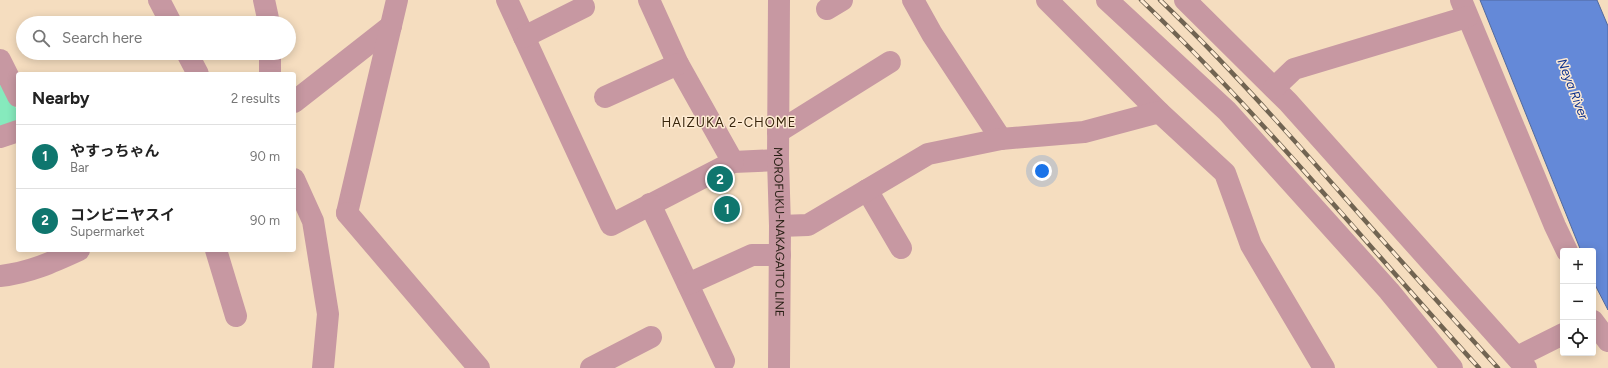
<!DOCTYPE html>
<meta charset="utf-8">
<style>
body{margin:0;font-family:Figtree,"Noto Sans JP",sans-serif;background:#f2f2f2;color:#222}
.controls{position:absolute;right:12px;bottom:12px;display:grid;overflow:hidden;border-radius:4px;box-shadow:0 2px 10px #0003}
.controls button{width:36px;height:36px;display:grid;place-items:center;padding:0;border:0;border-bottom:1px solid #e0e0e0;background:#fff;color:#222;font:20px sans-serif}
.you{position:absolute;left:1042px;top:171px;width:14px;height:14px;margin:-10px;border:3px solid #fff;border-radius:50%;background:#1a73e8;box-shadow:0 0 0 6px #1a73e833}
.badge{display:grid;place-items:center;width:26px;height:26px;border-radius:50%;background:#0f766e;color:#fff;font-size:13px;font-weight:700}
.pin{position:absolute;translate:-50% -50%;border:2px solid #fff;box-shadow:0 1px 4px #0006}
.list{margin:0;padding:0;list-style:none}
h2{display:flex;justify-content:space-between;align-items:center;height:52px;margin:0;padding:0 16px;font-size:17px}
h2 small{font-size:13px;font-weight:400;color:#767676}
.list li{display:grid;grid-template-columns:26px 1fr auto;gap:12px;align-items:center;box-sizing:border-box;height:64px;padding:0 16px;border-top:1px solid #e0e0e0}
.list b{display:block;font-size:15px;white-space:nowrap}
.list p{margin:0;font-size:13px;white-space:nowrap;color:#767676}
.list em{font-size:13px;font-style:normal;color:#767676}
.icon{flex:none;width:22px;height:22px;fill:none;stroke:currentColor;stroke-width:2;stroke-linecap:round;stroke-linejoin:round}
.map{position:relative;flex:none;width:1608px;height:368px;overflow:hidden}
.search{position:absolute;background:#fff;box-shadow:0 2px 10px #0003;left:16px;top:16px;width:280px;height:44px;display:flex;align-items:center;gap:10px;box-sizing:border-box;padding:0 14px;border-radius:22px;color:#767676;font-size:15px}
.panel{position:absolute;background:#fff;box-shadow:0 2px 10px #0003;left:16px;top:72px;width:280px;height:180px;border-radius:4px}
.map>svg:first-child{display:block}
</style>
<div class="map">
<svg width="1608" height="368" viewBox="0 0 1608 368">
<rect width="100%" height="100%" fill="#f5ddbf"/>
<path fill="#86eabd" d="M0 77 18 112V125L0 130Z"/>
<path fill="#6489d8" stroke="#51699d" d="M1480 0H1597L1608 26V310L1593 281V251H1581Z"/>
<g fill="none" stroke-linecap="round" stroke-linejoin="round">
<g stroke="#c798a2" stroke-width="22">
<path d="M159 0 171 23"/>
<path d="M264 0 269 23"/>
<path d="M507 0 611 225 733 162 778 160"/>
<path d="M649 0 678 64 733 162"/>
<path id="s1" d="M779 0 778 160 780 226 779 368"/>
<path d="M913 0 932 34 1001 139"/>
<path d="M1047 0 1159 112"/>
<path d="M1107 0 1227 111 1389 291 1452 368"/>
<path d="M1185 0 1288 102 1526 368"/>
<path d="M1461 0 1555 226 1567 251"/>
<path d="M827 9 842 0"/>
<path d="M524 37 584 7"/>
<path d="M187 53 198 74"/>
<path d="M0 60 18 96"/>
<path d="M270 74V53"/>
<path d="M1274 88 1294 69 1467 17"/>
<path d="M605 97 678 64"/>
<path d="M294 102 391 26"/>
<path d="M778 132 890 62"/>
<path d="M0 137 18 131"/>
<path d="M294 179 313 221 328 314 323 368"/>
<path d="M867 190 901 248"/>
<path d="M650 204 724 361"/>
<path d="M347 213 397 0"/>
<path d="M347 213 479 368"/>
<path d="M780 226 808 225 928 154 1001 139 1084 132 1159 112 1225 173 1251 245 1324 368"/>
<path d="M216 250 236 316"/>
<path d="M0 276C29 273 53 262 79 250"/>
<path d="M688 284 752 255H780"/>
<path d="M1593 321 1608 341"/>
<path d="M1517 357 1563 334"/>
<path d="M591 368 651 337"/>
</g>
<defs>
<path id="rail" d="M1141 0C1261 115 1367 245 1479 368
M1160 0C1226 63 1286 131 1346 199 1396 256 1447 312 1498 368"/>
</defs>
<use href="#rail" stroke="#716452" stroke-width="4.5"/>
<use href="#rail" stroke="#feebd3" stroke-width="3" stroke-dasharray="9" stroke-linecap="butt"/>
</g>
<g text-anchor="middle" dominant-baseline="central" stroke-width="3" stroke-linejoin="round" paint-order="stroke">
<g font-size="12" fill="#261e13" stroke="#feebd3">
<text stroke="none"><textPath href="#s1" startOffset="232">MOROFUKU-NAKAGAITO LINE</textPath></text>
</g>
<g font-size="13" font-style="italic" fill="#10338e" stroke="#feebd3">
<text transform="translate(1573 89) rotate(69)">Neya River</text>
</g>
<g font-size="13" letter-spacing="1" fill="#39260d" stroke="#feebd3">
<text x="729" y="122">HAIZUKA 2-CHOME</text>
</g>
</g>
</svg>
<div class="controls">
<button>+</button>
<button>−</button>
<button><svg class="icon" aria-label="locate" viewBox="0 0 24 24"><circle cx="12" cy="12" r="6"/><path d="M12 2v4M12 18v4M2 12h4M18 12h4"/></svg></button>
</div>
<div class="you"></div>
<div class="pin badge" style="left:727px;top:209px">1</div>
<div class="pin badge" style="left:720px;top:179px">2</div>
<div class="search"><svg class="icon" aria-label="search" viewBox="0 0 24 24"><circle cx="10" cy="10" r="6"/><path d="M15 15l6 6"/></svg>Search here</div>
<section class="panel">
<h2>Nearby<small>2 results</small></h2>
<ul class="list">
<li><span class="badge">1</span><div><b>やすっちゃん</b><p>Bar</p></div><em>90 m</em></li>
<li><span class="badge">2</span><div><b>コンビニヤスイ</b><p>Supermarket</p></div><em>90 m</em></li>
</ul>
</section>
</div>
